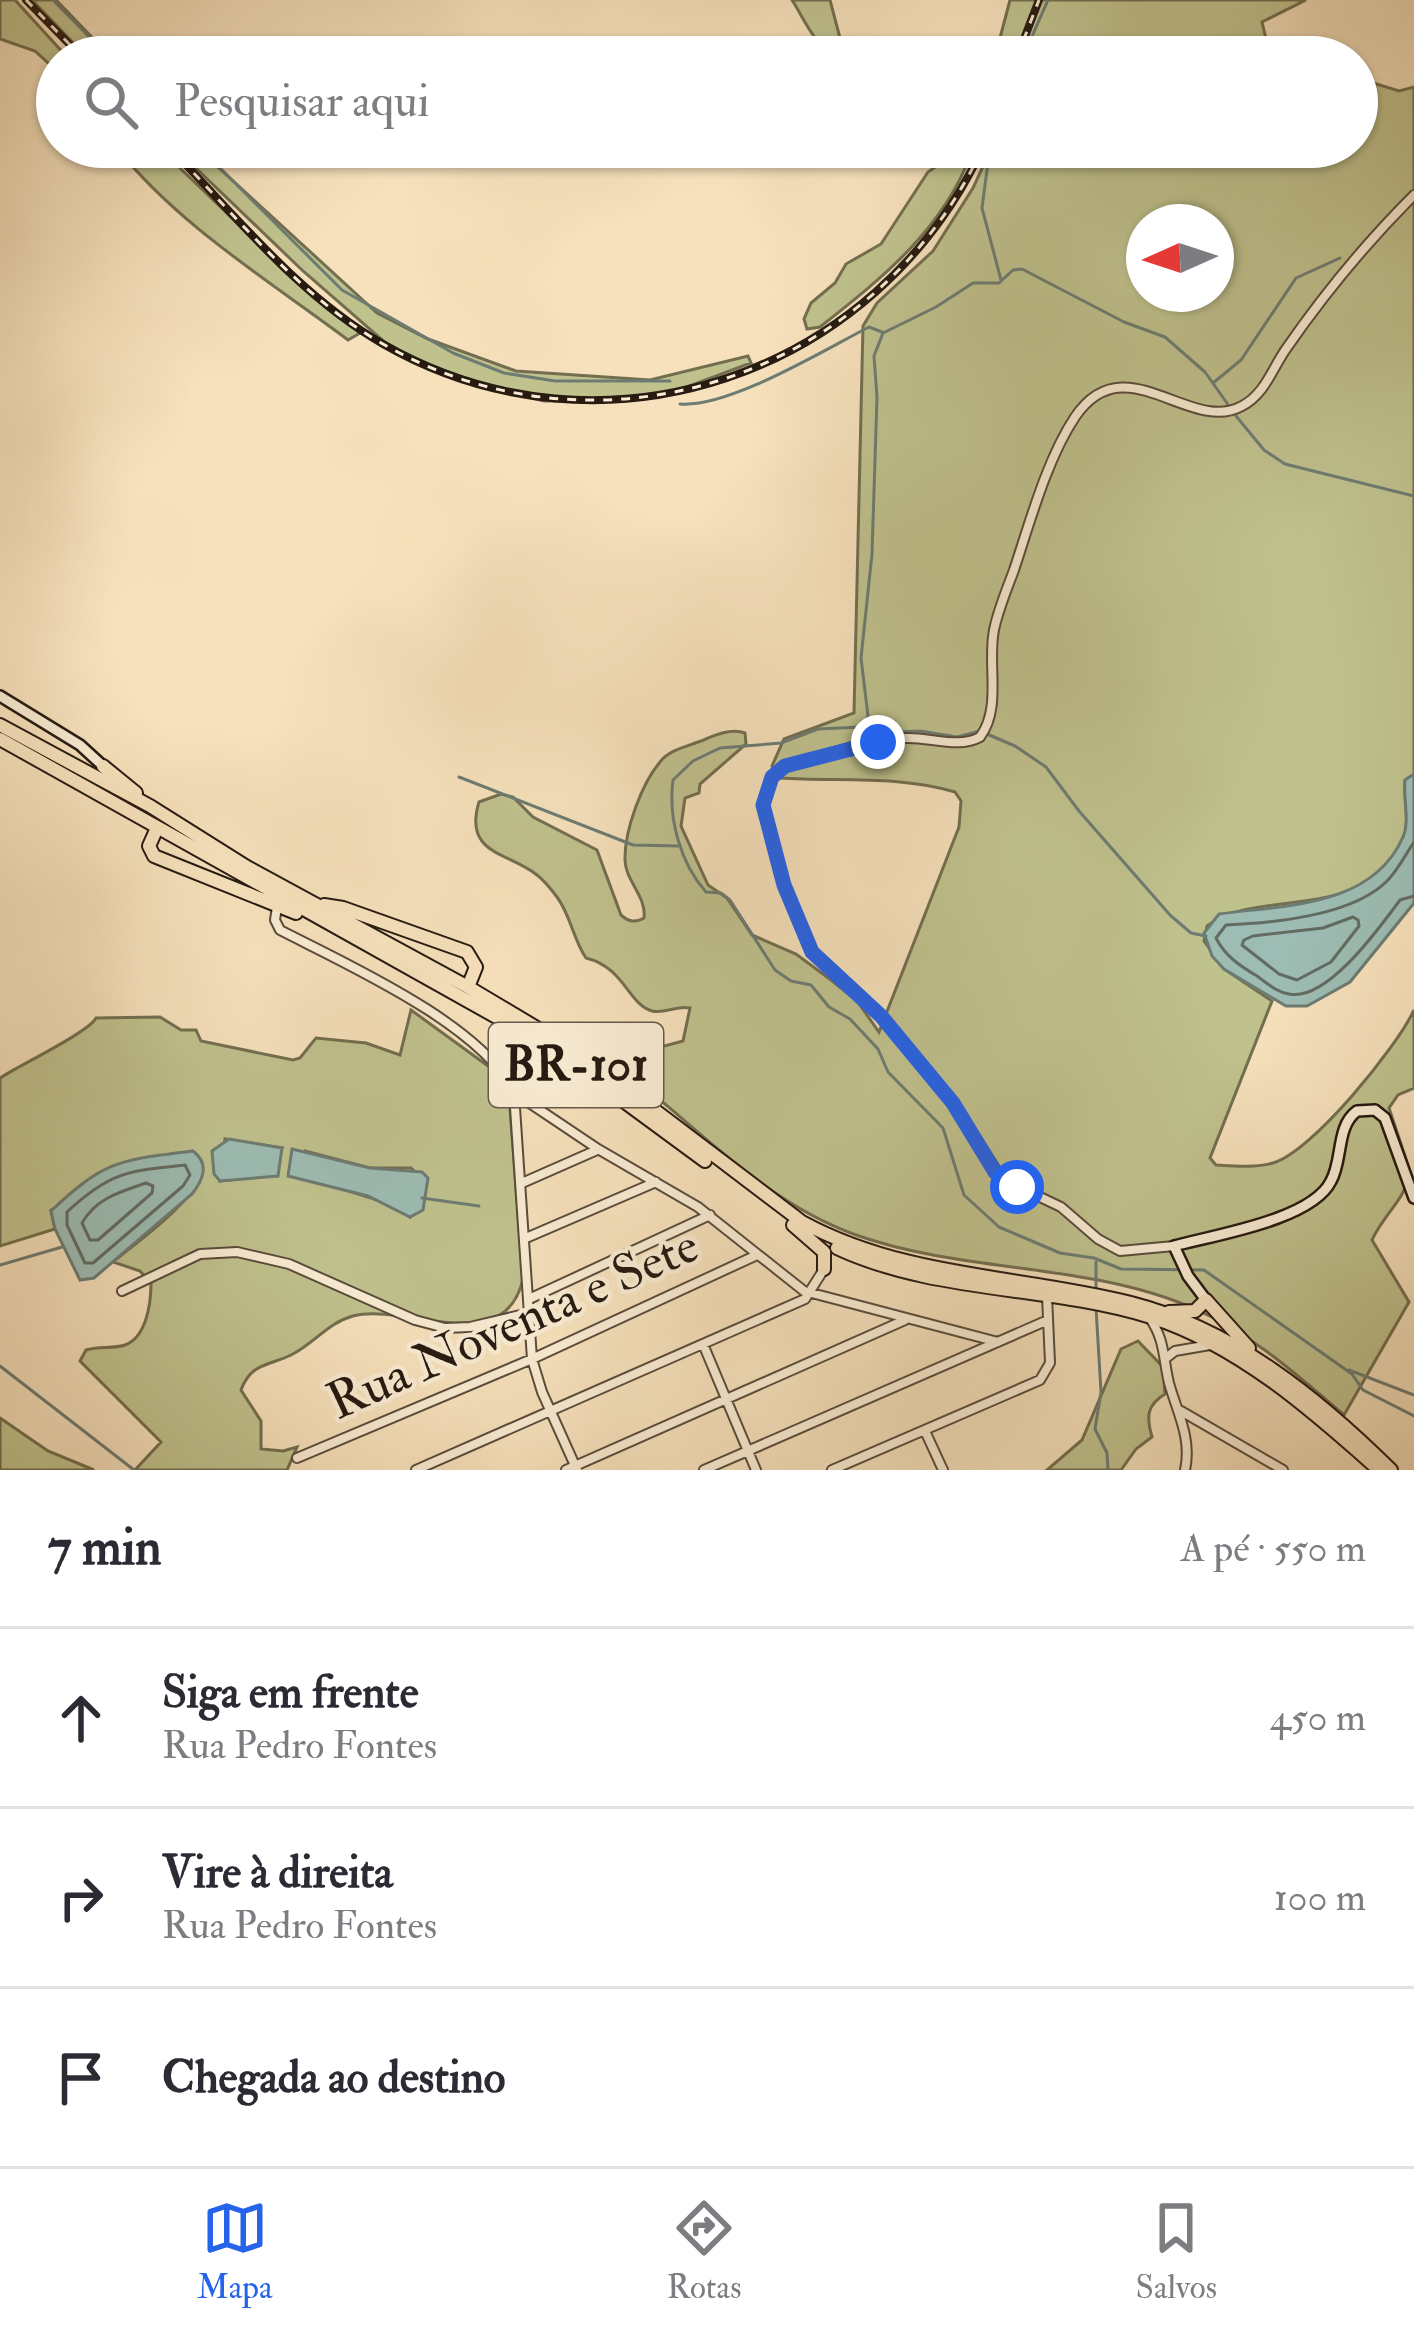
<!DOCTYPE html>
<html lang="pt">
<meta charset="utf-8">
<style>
body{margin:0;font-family:"IM FELL Double Pica",serif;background:#f7f7f7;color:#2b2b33}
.compass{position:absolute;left:1126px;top:204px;width:108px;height:108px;border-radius:50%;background:#fff;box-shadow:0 3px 9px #0004;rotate:267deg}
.stop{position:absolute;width:36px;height:36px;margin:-27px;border:9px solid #2563eb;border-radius:50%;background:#fff}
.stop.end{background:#2563eb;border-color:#fff;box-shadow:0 3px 12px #0008}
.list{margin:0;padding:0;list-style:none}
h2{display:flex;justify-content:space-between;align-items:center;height:156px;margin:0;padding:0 48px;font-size:51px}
h2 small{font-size:39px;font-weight:400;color:#7c7c81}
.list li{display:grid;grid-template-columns:78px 1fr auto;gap:36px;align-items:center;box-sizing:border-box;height:180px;padding:0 48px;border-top:3px solid #e1e1e2}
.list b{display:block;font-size:45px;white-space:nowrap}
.list p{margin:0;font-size:39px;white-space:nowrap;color:#7c7c81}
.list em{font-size:39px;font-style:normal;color:#7c7c81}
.icon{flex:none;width:66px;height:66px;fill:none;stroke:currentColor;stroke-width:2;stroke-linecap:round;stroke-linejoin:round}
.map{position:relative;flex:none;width:1414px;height:1470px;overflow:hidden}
.search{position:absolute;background:#fff;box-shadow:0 3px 9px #0004;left:36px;right:36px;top:36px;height:132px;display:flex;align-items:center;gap:30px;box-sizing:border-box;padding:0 42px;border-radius:66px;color:#7c7c81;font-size:45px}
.sheet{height:696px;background:#fff}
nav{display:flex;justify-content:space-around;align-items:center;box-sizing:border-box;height:168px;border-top:3px solid #e1e1e2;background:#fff;font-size:33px;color:#7c7c81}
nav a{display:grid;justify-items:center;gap:6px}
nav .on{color:#2563eb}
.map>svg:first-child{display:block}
</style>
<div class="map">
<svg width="1414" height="1470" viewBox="0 0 1414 1470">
<rect width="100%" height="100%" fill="#f6e1bc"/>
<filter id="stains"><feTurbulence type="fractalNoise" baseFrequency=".00167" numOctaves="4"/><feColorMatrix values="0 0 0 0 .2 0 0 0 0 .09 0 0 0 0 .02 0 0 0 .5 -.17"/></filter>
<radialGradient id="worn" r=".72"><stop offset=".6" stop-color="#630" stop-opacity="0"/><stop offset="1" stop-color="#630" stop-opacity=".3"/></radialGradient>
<path fill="#c0c28e" stroke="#736e50" stroke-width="3" fill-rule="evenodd" d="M0 0H15L67 57H57V71L35 51 0 39Z
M32 0H56L111 57H87Z
M792 0H830L845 57C817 54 807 23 792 0Z
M1010 0H1306L1262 22 1267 43 1276 57H995Z
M1357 78 1399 91 1414 87V774L1405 780C1403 797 1410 821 1404 836 1365 928 1262 885 1207 926L1204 941 1224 969 1272 1001 1210 1158 1216 1165C1233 1166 1257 1168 1273 1163 1312 1152 1397 1047 1414 1010V1088L1398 1095 1389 1108 1411 1174C1403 1201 1383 1216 1372 1240L1409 1302 1344 1415C1297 1375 1252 1334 1195 1309 1089 1262 966 1274 856 1235 761 1201 697 1125 619 1067L620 1057 634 1043 657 1048 683 1041 690 1008C677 1005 665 1014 652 1011 629 1005 624 967 586 958 573 939 571 916 557 897 551 889 545 881 537 875 509 852 463 855 479 802L501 794 513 797 533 817 597 850 621 915C629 922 635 923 644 918 647 896 624 880 625 858 625 829 642 783 660 762 669 750 688 746 701 741 715 735 731 728 745 733L746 744 700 784 699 793 685 798 681 826 708 885 727 898 752 935 796 954 831 980 857 1001 879 1032 959 827 961 801 955 792C896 775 839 782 780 778L772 766 784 739 854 713 863 326 877 303 933 251 973 188 992 147H1357ZM1144 222H1216V294H1144Z
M116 147H158L262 247 360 333 348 340C268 280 178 225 116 147Z
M174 147H196L377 313 428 339 516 371 650 380 748 356 751 363 676 391 607 400 544 401 477 385 396 352 303 271Z
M960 150 971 154C943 230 881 279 820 327L807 329 804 319 811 303 835 283 846 264 881 244 928 172Z
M411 1010 488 1066 499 1076 509 1096 523 1279C504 1361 406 1302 353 1316 327 1323 314 1344 291 1355 268 1366 251 1363 241 1390L261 1421V1449L283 1451 297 1447 287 1470H135L161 1442 80 1361 86 1350C98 1346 114 1349 125 1345 147 1337 151 1302 151 1283L140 1271 113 1262C140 1239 203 1198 202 1162L192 1151 175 1154 51 1210 55 1229 0 1246V1078C20 1065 89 1032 96 1018L160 1017 181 1030H196L201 1041 293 1060 300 1058 316 1038 366 1043 400 1055ZM225 1139 282 1148 265 1176 220 1181ZM305 1151 370 1168H411L427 1184 410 1217 390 1204 298 1175Z
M1138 1341 1163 1367 1165 1394C1147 1405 1146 1416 1152 1437L1136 1449 1121 1470H1047L1082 1440 1121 1349Z
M0 1418 48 1451 94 1470H0Z"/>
<path fill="#9dbdb4" stroke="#6d7c73" stroke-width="3" d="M1414 774V903L1350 982 1307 1006H1286L1224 969 1212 956 1204 933 1219 914C1283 905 1372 908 1403 837 1410 822 1403 797 1405 780Z
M229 1139 282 1148 278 1176 220 1181 214 1174 212 1151Z
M292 1149 370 1168 422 1172 428 1178 423 1210 410 1217 368 1196 288 1176Z
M193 1151C210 1164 203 1180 192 1194L94 1278 80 1280 55 1229 51 1211C106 1159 121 1160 193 1151Z"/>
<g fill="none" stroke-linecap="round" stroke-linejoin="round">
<path stroke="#626c62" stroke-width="3" d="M1414 842C1405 855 1398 870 1387 881 1352 916 1273 923 1226 925L1216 938C1225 956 1240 966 1257 976 1267 983 1276 992 1289 994 1327 1002 1380 927 1400 900L1414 896
M1353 917 1358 920 1359 926 1331 962 1297 980 1279 974 1242 945 1244 940 1253 936 1323 928Z
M185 1165 190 1175 183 1186 93 1263H85L67 1225V1212C110 1172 128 1171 185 1165Z
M146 1183 153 1186 152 1193 98 1240H90L82 1223C96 1198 120 1192 146 1183Z"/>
<path stroke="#6d7c73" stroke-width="3" d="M53 0 109 57
M1023 57 1048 0
M199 147 342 290 453 353 504 373 555 381H670
M990 147 982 208 1001 280
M1213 383 1241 360 1296 278 1340 258
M680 404C729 408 824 350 869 327L882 332
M1236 416 1264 450 1285 464 1414 496
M863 726 868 716 861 658 872 554 877 397 874 356 883 333 936 307 973 283H999L1013 270 1022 269 1124 322 1165 337 1205 372 1229 406
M459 777 633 845 678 846
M1206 936 1191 933 1170 915 1079 811 1046 767 1015 746 980 731 957 737 920 731 873 733 862 727 818 729 781 743 720 748 693 761 673 780C668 818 680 863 706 892L721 893 730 900 775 970 791 981 811 985 829 1007 850 1019 878 1049 888 1072 943 1128 964 1195 999 1227 1060 1253 1094 1258 1121 1269 1204 1270 1352 1374 1363 1390 1414 1416
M422 1198 479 1206
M0 1265 62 1247
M1096 1292V1261
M1096 1308 1101 1392 1095 1429 1107 1453 1108 1470
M0 1366 134 1470
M1349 1370 1414 1395"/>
<defs>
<path id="street" d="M277 907 275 920 280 930C344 963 485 1026 514 1093L532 1359 542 1392 577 1470
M516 1094 598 1149 698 1207 804 1291 998 1342
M522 1183 597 1150
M526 1238 656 1182
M1174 1246 1120 1251 1098 1239 1061 1207 1002 1179 953 1103 881 1016 811 952 784 885 763 805 772 777 785 766C824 756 866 740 906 738 930 737 959 749 980 737 1002 708 987 664 994 630 998 610 1007 589 1014 570 1030 522 1047 459 1075 417 1125 343 1190 435 1242 406 1265 394 1272 369 1286 349 1324 294 1367 242 1414 195
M122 1291 200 1254 237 1252 289 1264 415 1320 445 1328 470 1327 529 1313
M529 1299 710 1215
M1149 1317C1165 1339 1163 1358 1169 1383 1177 1412 1192 1438 1185 1470
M703 1344 756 1470
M1166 1358 1175 1351 1210 1345
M1181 1411 1283 1470
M925 1431 943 1470
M297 1458 532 1359 757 1255
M416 1470 805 1299 824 1269
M566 1470 905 1320
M704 1470 1048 1320
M832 1470 1040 1380 1050 1363 1047 1296"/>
<path id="secondary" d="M0 696 80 745 103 766
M1206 1300 1188 1276 1174 1246C1214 1235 1312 1220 1331 1181 1343 1160 1336 1126 1357 1111L1375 1110 1385 1118 1414 1198"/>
<path id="highway" d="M0 725 150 806 247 867 468 987 557 1040 611 1077 802 1222C905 1278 1019 1275 1131 1303 1233 1329 1317 1397 1391 1470
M0 739 550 1047 705 1161
M103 766 136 793
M157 828 149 846 154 856 296 913
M324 905 343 908 467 952 476 967 468 987
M793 1225 824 1252V1269
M837 1248C936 1294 1048 1285 1151 1317 1238 1345 1312 1410 1379 1470
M1169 1312 1195 1311 1206 1300 1249 1348"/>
</defs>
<use href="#street" stroke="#5a4c3c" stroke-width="12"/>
<use href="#secondary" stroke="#261a11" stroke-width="14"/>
<use href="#highway" stroke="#261a11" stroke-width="16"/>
<use href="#street" stroke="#f9ecd3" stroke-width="8"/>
<use href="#secondary" stroke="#f9ecd3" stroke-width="9"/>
<use href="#highway" stroke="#f6e1bc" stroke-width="12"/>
<defs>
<path id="rail" d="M26 0 82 57
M1017 57 1039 0
M169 147C236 216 299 296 383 344 603 470 878 375 983 147"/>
</defs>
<use href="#rail" stroke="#261a11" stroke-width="8"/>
<use href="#rail" stroke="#f9ecd3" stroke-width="3" stroke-dasharray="9" stroke-linecap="butt"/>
</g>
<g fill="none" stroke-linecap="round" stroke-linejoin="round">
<path stroke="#2563eb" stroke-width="15" d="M878 742 785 766 772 777 763 805 784 885 812 952 881 1016 953 1103 995 1172 1017 1187"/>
</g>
<g text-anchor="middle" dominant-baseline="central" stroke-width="9" stroke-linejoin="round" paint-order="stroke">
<rect fill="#f9ecd3" stroke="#65594b" stroke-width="3" x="489" y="1023" width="174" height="84" rx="9"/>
<g font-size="48" font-weight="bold" fill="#261a11">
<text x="576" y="1065">BR-101</text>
</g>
<g font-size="51" fill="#261a11" stroke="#f9ecd3">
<text transform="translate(513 1324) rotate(-24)">Rua Noventa e Sete</text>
</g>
</g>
<rect width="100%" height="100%" filter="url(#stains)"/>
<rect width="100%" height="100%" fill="url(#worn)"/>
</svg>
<svg class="compass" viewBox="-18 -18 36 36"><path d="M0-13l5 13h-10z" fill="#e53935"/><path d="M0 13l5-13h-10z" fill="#7c7c81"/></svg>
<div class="stop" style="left:1017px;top:1187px"></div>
<div class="stop end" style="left:878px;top:742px"></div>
<div class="search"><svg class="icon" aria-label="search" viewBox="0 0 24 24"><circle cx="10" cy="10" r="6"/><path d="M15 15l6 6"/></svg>Pesquisar aqui</div>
</div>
<section class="sheet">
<h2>7 min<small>A pé · 550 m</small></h2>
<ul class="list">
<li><svg class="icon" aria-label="ahead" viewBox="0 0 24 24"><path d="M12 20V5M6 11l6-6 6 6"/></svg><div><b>Siga em frente</b><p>Rua Pedro Fontes</p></div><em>450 m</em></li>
<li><svg class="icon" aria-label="right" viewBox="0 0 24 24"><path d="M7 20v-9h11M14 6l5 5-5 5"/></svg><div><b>Vire à direita</b><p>Rua Pedro Fontes</p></div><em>100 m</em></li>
<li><svg class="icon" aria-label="arrive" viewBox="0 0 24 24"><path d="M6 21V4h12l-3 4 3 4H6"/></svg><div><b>Chegada ao destino</b></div></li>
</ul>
</section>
<nav>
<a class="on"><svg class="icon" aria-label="map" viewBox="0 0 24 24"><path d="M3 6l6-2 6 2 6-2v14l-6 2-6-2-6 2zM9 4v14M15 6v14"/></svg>Mapa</a>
<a><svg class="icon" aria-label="directions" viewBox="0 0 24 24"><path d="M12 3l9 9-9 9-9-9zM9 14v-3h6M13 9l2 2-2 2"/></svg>Rotas</a>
<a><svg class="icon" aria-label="saved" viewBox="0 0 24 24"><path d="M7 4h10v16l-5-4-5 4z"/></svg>Salvos</a>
</nav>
